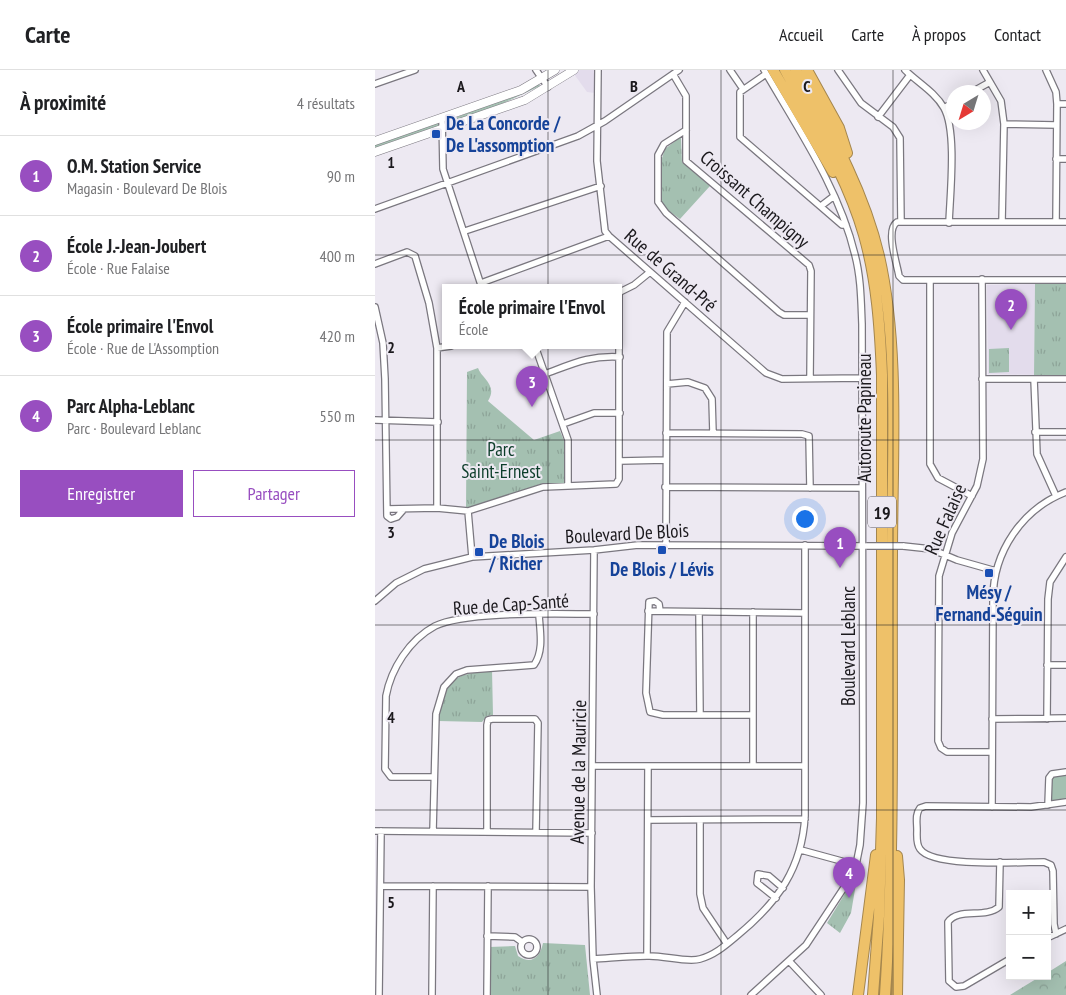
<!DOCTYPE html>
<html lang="fr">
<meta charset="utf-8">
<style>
body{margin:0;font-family:"PT Sans Narrow",sans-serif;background:#f2f2f2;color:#202124}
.controls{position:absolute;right:15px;bottom:15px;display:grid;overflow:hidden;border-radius:0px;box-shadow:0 5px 20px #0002}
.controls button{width:45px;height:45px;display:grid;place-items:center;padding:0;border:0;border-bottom:1px solid #e0e0e0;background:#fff;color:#202124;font:25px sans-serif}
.compass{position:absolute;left:571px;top:15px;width:45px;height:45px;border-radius:50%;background:#fff;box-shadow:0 5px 20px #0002;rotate:218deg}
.you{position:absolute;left:429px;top:448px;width:18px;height:18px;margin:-12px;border:4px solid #fff;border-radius:50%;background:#1a73e8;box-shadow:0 0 0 8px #1a73e833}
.badge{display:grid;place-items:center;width:32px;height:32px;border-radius:50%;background:#984ec0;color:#fff;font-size:16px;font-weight:700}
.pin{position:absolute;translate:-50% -41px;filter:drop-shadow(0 1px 2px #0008)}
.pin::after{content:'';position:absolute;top:26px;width:18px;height:15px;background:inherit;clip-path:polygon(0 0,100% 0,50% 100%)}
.popup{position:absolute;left:67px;top:214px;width:180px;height:65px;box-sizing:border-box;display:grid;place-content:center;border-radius:0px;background:#fff;filter:drop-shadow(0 1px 4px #0005);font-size:16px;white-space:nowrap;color:#757577}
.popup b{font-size:19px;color:#202124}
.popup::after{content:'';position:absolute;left:50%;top:100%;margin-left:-10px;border:10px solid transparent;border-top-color:#fff}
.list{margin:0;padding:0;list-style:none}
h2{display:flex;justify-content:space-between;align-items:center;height:65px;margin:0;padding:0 20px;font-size:21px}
h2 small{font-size:16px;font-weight:400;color:#757577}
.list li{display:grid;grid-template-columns:32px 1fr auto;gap:15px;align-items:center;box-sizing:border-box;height:80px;padding:0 20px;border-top:1px solid #e0e0e0}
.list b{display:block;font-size:19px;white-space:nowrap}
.list p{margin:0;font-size:16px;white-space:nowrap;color:#757577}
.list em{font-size:16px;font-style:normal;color:#757577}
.actions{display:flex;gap:10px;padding:15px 20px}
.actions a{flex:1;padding:11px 0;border:1px solid #984ec0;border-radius:0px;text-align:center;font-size:18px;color:#984ec0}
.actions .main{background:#984ec0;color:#fff}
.map{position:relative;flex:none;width:691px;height:925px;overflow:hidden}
header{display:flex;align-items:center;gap:30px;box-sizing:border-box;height:70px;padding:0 25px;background:#fff;border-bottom:1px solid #e0e0e0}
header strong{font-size:24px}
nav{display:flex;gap:28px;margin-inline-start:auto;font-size:18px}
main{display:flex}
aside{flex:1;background:#fff}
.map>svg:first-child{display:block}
</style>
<header>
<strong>Carte</strong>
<nav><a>Accueil</a><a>Carte</a><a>À propos</a><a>Contact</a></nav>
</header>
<main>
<aside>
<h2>À proximité<small>4 résultats</small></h2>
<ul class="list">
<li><span class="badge">1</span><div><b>O.M. Station Service</b><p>Magasin · Boulevard De Blois</p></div><em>90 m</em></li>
<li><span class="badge">2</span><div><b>École J.-Jean-Joubert</b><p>École · Rue Falaise</p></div><em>400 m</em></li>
<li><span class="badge">3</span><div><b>École primaire l'Envol</b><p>École · Rue de L'Assomption</p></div><em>420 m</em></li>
<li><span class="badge">4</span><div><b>Parc Alpha-Leblanc</b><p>Parc · Boulevard Leblanc</p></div><em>550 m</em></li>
</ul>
<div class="actions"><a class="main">Enregistrer</a><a>Partager</a></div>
</aside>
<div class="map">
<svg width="691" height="925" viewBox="0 0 691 925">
<defs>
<pattern id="forest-crowns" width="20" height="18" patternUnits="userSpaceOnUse" patternTransform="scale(1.25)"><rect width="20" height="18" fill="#a4c0b1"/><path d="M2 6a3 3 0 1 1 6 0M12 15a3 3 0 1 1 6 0" fill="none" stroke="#8da498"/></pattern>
<pattern id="park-tufts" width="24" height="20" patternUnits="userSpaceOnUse" patternTransform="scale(1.25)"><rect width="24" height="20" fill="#a4c0b1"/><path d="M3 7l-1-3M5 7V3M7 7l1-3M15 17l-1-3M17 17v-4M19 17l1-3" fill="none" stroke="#8da498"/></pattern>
</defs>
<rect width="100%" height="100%" fill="#ede9f2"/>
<path fill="#e3dcec" d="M205 0H220V23L212 22 199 4Z
M660 214 659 305 613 304 612 215Z"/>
<path fill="#a4c0b1" d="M164 14 165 16 120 37 75 53V50Z
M63 52 64 56 0 79V73Z
M691 702V732L673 735 674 708Z"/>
<path fill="url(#forest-crowns)" d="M691 891V925H635L666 906H672V903Z"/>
<path fill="url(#park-tufts)" d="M304 68H306L307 92 335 116 305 149 291 139 286 131 287 88 290 79Z
M691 212V306L659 305 660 214Z
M634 278V302L614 303V279Z
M103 298C107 309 123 315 113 331L159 370 185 361 190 373 189 413H169L91 439 92 302Z
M117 600 118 645 112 646 107 652 63 651C65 610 80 604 117 600Z
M484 796 476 843 465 863 452 853 477 812Z
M168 873 210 875 215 925H115L114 877 140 876 143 886C156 895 165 888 168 873Z"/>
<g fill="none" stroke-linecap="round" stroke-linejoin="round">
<defs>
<path id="street" d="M161 0 173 17
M223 0 222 91 230 161 234 166 391 303 407 309 487 308
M355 0 368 19
M463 0 486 33 518 57 525 68 526 152
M530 0C542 12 560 22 569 38 582 61 575 125 574 153
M608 0 626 31 629 54 627 152
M671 0 681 22 682 34 681 152
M298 4 311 26V91L434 195 436 201 435 308
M391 4 365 22V67L467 155H471
M0 14 40 0
M597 22 615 12
M682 34H691
M569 38 578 33
M503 47 535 5
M67 48 68 99 107 218
M629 54 681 55
M311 60 289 74 283 85V132L291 143 404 242 409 245H435
M681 89H691
M446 136 459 126
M0 139 203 66 230 51 304 0
M691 152H522C510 160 522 193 524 206L528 210H691
M90 161 226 116
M0 194 32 182 40 186 54 233 62 278V438
M607 209 608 389 602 416 577 463 564 506 563 671 566 678 572 682H617
M555 210V394L563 408 597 426
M106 213 234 166
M243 223 259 215 275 202
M0 237 8 273 10 309 12 446 16 449 22 447 29 439
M160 276 193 370V416
M62 278 76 276
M170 304C197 294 215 285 245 287
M607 309H691
M659 309 662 384 681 426
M292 314 313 312 330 318 337 329 338 363
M0 350 63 352
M188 354 219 343H245
M660 362H691
M291 363 427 364 434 366 435 418
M245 391 291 390
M290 417 487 418
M12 439 62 438 93 441 168 417 241 414 244 409V222
M93 441 97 487
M291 475 292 262 310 232
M528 476 556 479 582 490 621 501
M219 480 216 817 218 889 222 925
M0 531 21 513 49 499 97 487 219 480 263 475 490 476
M273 541 430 543
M285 541 284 534 280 531 274 532 271 623 275 642 288 645H378
M324 542 325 645
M672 595H691
M617 649 691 648
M672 649 673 529 675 512 691 487
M378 695V542
M218 696H430
M59 707H16L10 699 11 626C16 599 34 570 60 556 90 541 181 544 219 544
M673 735 674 708 677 704 691 702
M617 737 618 529C618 482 647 439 691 422
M273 750 430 749
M325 750V824L328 838 352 874
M0 761 217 763
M58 761 61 644 69 617 81 604 92 600 159 595C169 581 165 561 164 545
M112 762V655L113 650 117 649H160L163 653 161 762
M426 780 481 795
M625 792 624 837C610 849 583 837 573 852L574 911 581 917 589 916 635 889
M6 816 216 817
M401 828 382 813 383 804 394 806 408 818
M681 864 679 854 678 801 676 795 669 792C646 792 558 798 545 779 541 774 542 765 542 760 542 752 540 744 545 738L551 736 656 737 691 732
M112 866 140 867 147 872
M672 868 691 859
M146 877a8 8 0 1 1 16 0a8 8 0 1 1-16 0Z
M272 886 273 696
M218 889C236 888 254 886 272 886 288 885 312 893 325 889 340 885 351 875 363 865 403 832 427 798 430 746V475
M415 892 446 925
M4 925 6 761
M57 925 58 816
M112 925 113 816
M376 925 431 875 474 810 481 795 485 775 488 733 487 254C486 231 486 208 480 185 464 118 423 59 389 0"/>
<path id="secondary" d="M0 71 146 20 180 0
M0 82 150 30 199 0"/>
<path id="highway" d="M398 0 458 102
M410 0C439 54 472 106 489 165 502 211 505 257 507 305V748L504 846 498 925
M421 0C454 60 488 118 504 186 525 278 517 388 517 484 516 631 520 778 510 925
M432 0 464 58 472 83
M522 786 524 810 522 925
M483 925 501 785"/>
</defs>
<use href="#street" stroke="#7a777f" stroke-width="8"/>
<use href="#secondary" stroke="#7a777f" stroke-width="9"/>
<use href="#highway" stroke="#a4864e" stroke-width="12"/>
<use href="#street" stroke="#fff" stroke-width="5.5"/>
<use href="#secondary" stroke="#fff" stroke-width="8"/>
<use href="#highway" stroke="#eec169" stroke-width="10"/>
<defs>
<path id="street-bridge" d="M492 476H528"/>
</defs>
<use href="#street-bridge" stroke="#7a777f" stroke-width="8" stroke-linecap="butt"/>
<use href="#street-bridge" stroke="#fff" stroke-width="5.5"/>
</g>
<path fill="none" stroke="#1b191d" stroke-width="1" stroke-opacity="0.55" d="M173 0V925M346 0V925M518 0V925M0 185H691M0 370H691M0 555H691M0 740H691"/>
<g fill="#1a4fb4" stroke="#ede9f2" stroke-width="2">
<rect x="56" y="59" width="10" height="10" rx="2.5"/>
<rect x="282" y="475" width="10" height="10" rx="2.5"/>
<rect x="99" y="477" width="10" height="10" rx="2.5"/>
<rect x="609" y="498" width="10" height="10" rx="2.5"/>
</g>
<g text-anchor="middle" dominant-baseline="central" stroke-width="4" stroke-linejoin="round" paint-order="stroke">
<rect fill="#ede9f2" stroke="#5a575d" stroke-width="1" x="493" y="426.5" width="28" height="31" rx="4"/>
<g font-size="18" font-weight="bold" fill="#1b191d">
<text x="507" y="442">19</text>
</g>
<g font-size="19" font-weight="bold" fill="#164399" stroke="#ede9f2" text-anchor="start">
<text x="71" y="53">De La Concorde /<tspan x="71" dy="22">De L'assomption</tspan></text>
<text x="114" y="471">De Blois<tspan x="114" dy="22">/ Richer</tspan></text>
<text x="287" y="499" text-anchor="middle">De Blois / Lévis</text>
<text x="614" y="522" text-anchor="middle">Mésy /<tspan x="614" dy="22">Fernand-Séguin</tspan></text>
</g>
<g font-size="19" fill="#1b191d" stroke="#ede9f2">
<text transform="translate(380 129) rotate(41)">Croissant Champigny</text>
<text transform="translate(296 200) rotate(41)">Rue de Grand-Pré</text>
<text transform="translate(489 348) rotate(-90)">Autoroute Papineau</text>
<text transform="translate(570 449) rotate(-66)">Rue Falaise</text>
<text transform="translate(252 463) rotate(-3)">Boulevard De Blois</text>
<text transform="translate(136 534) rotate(-4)">Rue de Cap-Santé</text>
<text transform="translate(473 576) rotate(-90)">Boulevard Leblanc</text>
<text transform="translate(203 702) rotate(-89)">Avenue de la Mauricie</text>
</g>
<g font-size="19" fill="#0c3d2a" stroke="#ede9f2">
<text x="126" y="379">Parc<tspan x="126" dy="22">Saint-Ernest</tspan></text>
</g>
</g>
<g font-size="16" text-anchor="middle" font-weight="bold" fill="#1b191d" stroke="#ede9f2" stroke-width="4" stroke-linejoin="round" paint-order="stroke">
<text x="86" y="22">A</text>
<text x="259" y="22">B</text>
<text x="432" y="22">C</text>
<text x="16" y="98">1</text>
<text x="16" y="283">2</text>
<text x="16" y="468">3</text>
<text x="16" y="653">4</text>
<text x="16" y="838">5</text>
</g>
</svg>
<div class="controls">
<button>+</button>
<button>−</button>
</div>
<svg class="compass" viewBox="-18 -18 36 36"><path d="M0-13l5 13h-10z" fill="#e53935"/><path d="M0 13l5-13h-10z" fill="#757577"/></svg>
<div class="you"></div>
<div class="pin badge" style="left:465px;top:498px">1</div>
<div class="pin badge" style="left:636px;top:260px">2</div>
<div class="pin badge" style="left:157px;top:337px">3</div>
<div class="popup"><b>École primaire l'Envol</b>École</div>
<div class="pin badge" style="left:474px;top:828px">4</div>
</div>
</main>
